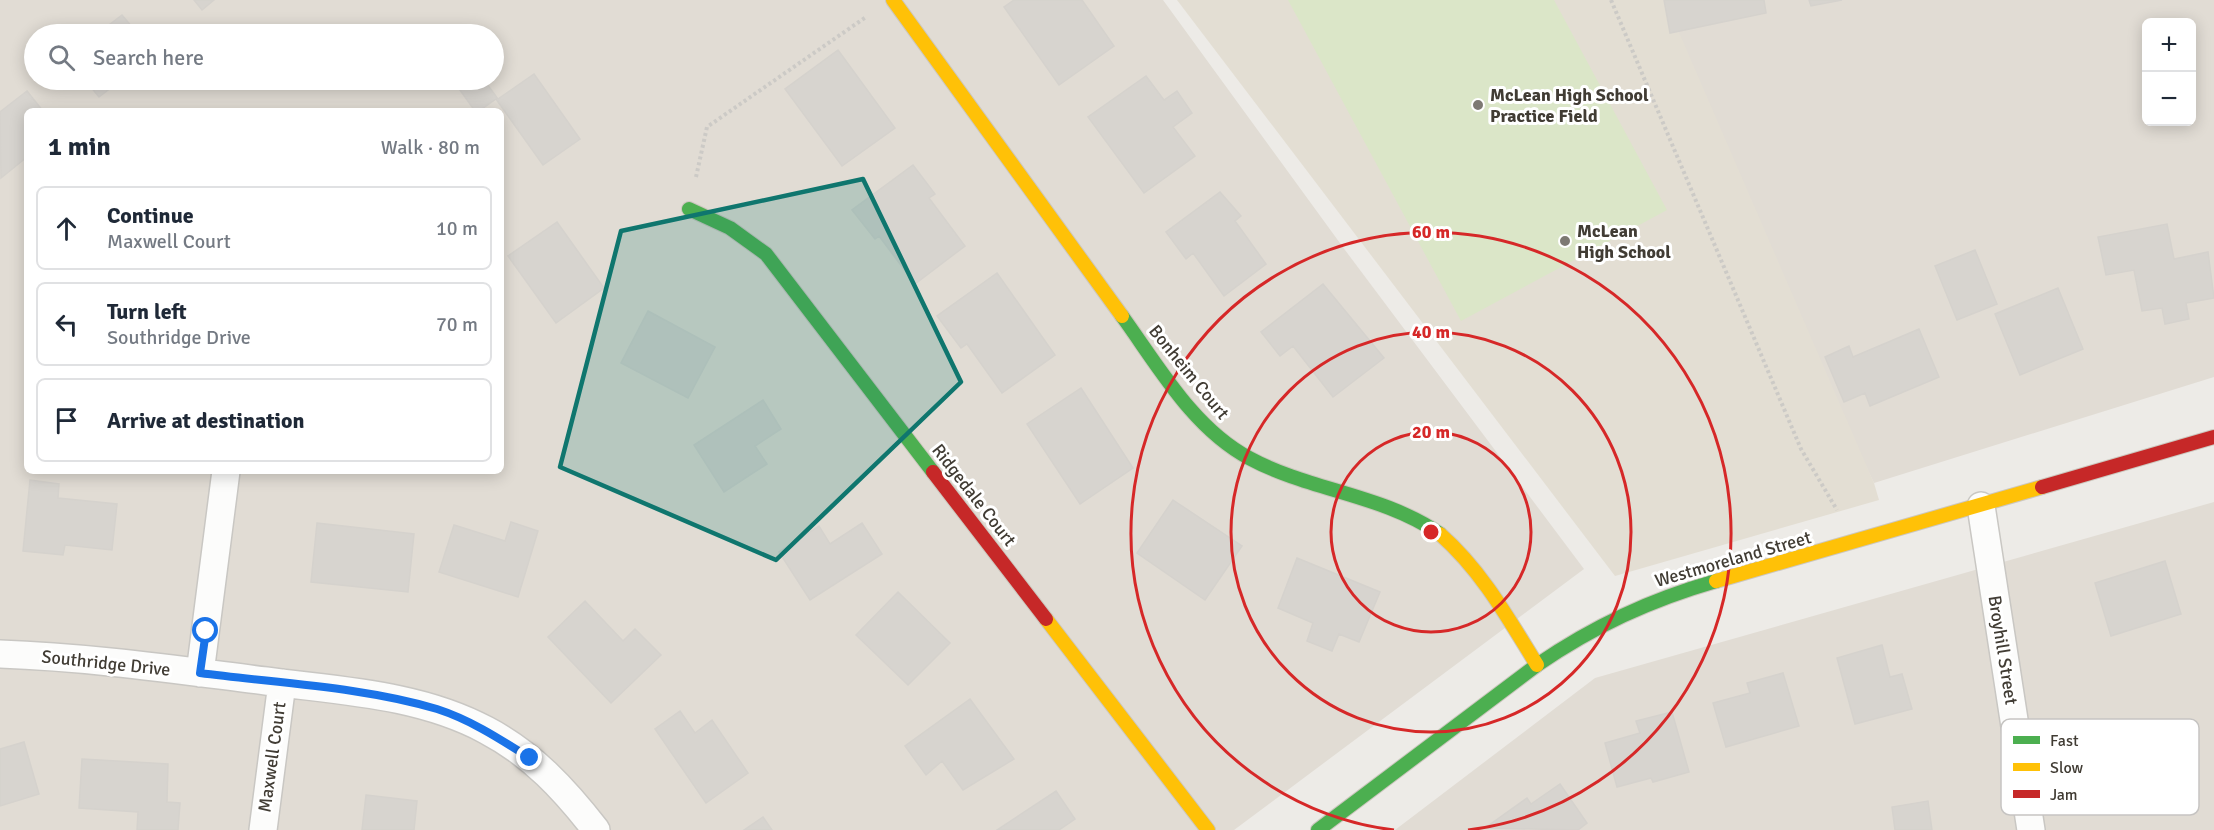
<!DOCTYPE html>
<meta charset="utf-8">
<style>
body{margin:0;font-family:Signika,sans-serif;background:#f2f2f3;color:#1f2937}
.controls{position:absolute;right:18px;top:18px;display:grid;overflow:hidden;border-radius:9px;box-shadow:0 3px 15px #0003}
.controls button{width:54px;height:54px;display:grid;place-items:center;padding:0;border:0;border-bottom:2px solid #e0e1e3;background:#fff;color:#1f2937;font:30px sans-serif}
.stop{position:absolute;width:18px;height:18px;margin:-14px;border:4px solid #1a73e8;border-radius:50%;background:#fff}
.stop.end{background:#1a73e8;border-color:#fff;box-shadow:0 2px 6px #0008}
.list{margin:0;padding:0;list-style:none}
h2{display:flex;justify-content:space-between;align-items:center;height:78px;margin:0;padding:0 24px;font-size:26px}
h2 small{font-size:20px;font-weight:400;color:#747a83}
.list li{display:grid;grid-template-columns:39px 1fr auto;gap:18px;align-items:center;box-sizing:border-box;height:84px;margin:0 12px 12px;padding:0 12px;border:2px solid #e0e1e3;border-radius:9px}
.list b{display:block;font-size:22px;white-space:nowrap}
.list p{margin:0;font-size:20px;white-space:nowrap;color:#747a83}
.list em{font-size:20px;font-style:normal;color:#747a83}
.icon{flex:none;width:33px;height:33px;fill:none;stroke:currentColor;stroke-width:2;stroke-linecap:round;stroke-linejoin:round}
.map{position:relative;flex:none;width:2214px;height:830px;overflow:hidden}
.search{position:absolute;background:#fff;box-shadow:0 3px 15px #0003;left:24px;top:24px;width:480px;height:66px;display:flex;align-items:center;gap:15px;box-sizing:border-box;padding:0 21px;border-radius:33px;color:#747a83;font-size:22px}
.panel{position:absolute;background:#fff;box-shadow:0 3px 15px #0003;left:24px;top:108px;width:480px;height:366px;border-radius:9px}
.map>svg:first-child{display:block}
</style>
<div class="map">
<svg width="2214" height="830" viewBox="0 0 2214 830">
<rect width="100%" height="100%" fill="#edebe7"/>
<path fill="#e1dcd4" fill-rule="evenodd" d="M0 0H1163L1345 250 1584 569 1234 830H0ZM34 34H494V80H34ZM27 111H501V471H27Z
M1654 0H2214V377L1874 483 1666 47ZM2146 22H2192V122H2146Z
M2214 502V830H1395L1595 678Z"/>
<path fill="#e3ded3" d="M1177 0H1665L1874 483 1879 500 1615 576Z"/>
<path fill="#dbe6c8" d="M1288 0H1554L1667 210 1461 321Z"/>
<path fill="#d7d4cf" stroke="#d5d2cd" stroke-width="1.5" d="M194 0H214L202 10Z
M1014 0H1082L1114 46 1059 85 1004 7Z
M1664 0H1764L1766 13 1670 33Z
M1809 0H1842L1811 6Z
M122 15 138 34H97Z
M838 50 895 128 842 166 785 89Z
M534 74 580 139 543 165 496 99 479 111H475L457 86 467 80H484L498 99Z
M1146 76 1164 100 1177 91 1192 113 1173 127 1195 156 1144 193 1088 117Z
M85 80H121L99 97Z
M27 91 43 111H27V157L1 178 0 112Z
M913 165 935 194 929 198 965 246 915 284 879 236 875 239 852 210Z
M1220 192 1241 216 1235 221 1266 264 1224 296 1193 253 1186 259 1166 232Z
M557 222 604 288 556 323 508 256Z
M2167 224 2174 259 2208 252 2214 298 2186 303 2189 319 2165 324 2162 308 2142 311 2134 270 2106 275 2098 237Z
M1975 250 1997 304 1957 320 1935 266Z
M997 273 1055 355 1002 393 967 344 961 348 937 316Z
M1323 284 1384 358 1333 397 1293 346 1280 356 1261 332Z
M2058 288 2083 349 2020 375 1995 314Z
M648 311 715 347 688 398 621 363Z
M1919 329 1939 377 1870 406 1865 393 1844 402 1825 357 1849 346 1853 357Z
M1081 388 1133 468 1080 504 1027 424Z
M763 400 781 429 755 446 767 464 724 492 694 445Z
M30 480 59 484 58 498 117 504 112 550 65 545 63 555 23 551Z
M1173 500 1242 546 1205 600 1137 553Z
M511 522 538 531 518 597 439 572 454 525 505 541Z
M317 523 414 534 408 592 311 582Z
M862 523 882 554 810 600 779 552 819 526 830 544Z
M1297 558 1380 592 1359 642 1339 634 1332 651 1307 641 1313 623 1278 608Z
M2165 561 2181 614 2111 636 2095 583Z
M898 592 950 643 908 685 856 635Z
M585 601 623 641 635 629 661 655 611 703 548 637Z
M1882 645 1890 677 1902 674 1912 709 1855 724 1837 658Z
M1783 673 1799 726 1726 747 1713 703 1750 693 1747 683Z
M970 699 1014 759 963 790 942 761 926 775 905 746Z
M680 711 695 733 712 720 748 773 706 803 655 729Z
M1672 712 1689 772 1653 782 1651 778 1617 787 1605 743 1640 733 1636 721Z
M24 742 39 794 0 806V749Z
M82 759 168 764 167 802 180 803 178 830H137L138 812 79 808Z
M1560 784 1587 823 1578 830 1485 828 1527 798 1531 804Z
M1056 791 1075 819 1059 830H997Z
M366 795 417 801 414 830H362Z
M1928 801 1932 830H1895L1892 807Z
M763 817 772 830H744Z"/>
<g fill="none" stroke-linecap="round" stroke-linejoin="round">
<defs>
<path id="street" d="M1981 506 2031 830
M0 654C89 657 178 670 266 681 340 691 419 694 486 730 532 754 565 790 596 830
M200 673 226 471
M263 830 282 683"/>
<path id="fast" d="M689 209 730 228 766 254 933 472
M1122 316C1159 367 1193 428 1249 458 1310 491 1382 494 1440 534
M1318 830 1537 665C1594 626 1650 600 1716 581"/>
<path id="slow" d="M893 0 1122 316
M1440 534C1482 571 1508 618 1537 665
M1716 581 2042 487
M1046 619 1208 830"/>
<path id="jam" d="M933 472 1046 619
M2042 487 2214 437"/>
</defs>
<use href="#street" stroke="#c9c7c3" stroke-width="30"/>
<use href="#fast" stroke="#ccc7be" stroke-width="16"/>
<use href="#slow" stroke="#ccc7be" stroke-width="16"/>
<use href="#jam" stroke="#ccc7be" stroke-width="16"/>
<path stroke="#cccac6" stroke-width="4" stroke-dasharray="3 3" stroke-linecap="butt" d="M1611 0 1801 449 1837 510
M696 177 707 127 866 17"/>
<use href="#street" stroke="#fcfcfb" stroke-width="27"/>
<use href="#fast" stroke="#4caf50" stroke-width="14"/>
<use href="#slow" stroke="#ffc107" stroke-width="14"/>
<use href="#jam" stroke="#c62828" stroke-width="14"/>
</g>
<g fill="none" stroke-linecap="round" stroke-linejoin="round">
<path stroke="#1a73e8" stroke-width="8" d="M206 631 200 673C276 683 364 687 437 709 471 720 500 739 530 758"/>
</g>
<path fill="#0f766e" fill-opacity="0.2" stroke="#0f766e" stroke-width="4.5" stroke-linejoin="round" d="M863 179 961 382 776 560 560 467 621 231Z"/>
<g fill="none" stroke="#d62828" stroke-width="3">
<circle cx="1431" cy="532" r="100"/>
<circle cx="1431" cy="532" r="200"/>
<path d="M1394 830A300 300 0 1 1 1468 830"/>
</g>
<g fill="#7d7973" stroke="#fff" stroke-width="2">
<circle cx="1478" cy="105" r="6"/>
<circle cx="1565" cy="241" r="6"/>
</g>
<g text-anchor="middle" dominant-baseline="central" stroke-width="6" stroke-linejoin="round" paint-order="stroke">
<g font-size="18" font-weight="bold" fill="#413c34" stroke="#fff" text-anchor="start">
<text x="1490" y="95">McLean High School<tspan x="1490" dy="21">Practice Field</tspan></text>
<text x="1577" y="231">McLean<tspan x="1577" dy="21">High School</tspan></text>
</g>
<g font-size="18" fill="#413c34" stroke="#fff">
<text transform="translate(1189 372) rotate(51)">Bonheim Court</text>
<text transform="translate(974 495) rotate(52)">Ridgedale Court</text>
<text transform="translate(1733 559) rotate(-16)">Westmoreland Street</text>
<text transform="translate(2003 650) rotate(81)">Broyhill Street</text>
<text transform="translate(106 663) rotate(6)">Southridge Drive</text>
<text transform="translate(272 757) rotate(-82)">Maxwell Court</text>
</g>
</g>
<rect x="2001" y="719" width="198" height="96" rx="9" fill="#fff" stroke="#c6c4c2" stroke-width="1.5"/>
<rect x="2013" y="736" width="27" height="8" fill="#4caf50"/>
<rect x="2013" y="763" width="27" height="8" fill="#ffc107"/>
<rect x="2013" y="790" width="27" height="8" fill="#c62828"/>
<g font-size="16" fill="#413c34">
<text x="2050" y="746">Fast</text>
<text x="2050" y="773">Slow</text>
<text x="2050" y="800">Jam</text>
</g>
<circle cx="1431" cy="532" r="9" fill="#d62828" stroke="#fff" stroke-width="3"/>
<g font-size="18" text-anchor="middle" font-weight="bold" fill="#d62828" stroke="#fff" stroke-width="6" stroke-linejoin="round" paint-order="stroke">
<text x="1431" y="238">60 m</text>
<text x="1431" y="338">40 m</text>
<text x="1431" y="438">20 m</text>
</g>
</svg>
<div class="controls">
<button>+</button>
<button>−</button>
</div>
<div class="stop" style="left:206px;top:631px"></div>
<div class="stop end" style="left:530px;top:758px"></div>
<div class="search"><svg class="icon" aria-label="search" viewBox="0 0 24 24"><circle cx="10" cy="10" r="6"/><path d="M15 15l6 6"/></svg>Search here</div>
<section class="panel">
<h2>1 min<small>Walk · 80 m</small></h2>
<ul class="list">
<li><svg class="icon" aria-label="ahead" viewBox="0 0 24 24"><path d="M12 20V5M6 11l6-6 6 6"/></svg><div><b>Continue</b><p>Maxwell Court</p></div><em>10 m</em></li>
<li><svg class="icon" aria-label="left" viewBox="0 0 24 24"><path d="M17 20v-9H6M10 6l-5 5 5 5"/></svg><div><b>Turn left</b><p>Southridge Drive</p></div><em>70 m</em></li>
<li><svg class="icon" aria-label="arrive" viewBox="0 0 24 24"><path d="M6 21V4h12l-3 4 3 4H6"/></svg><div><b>Arrive at destination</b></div></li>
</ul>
</section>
</div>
